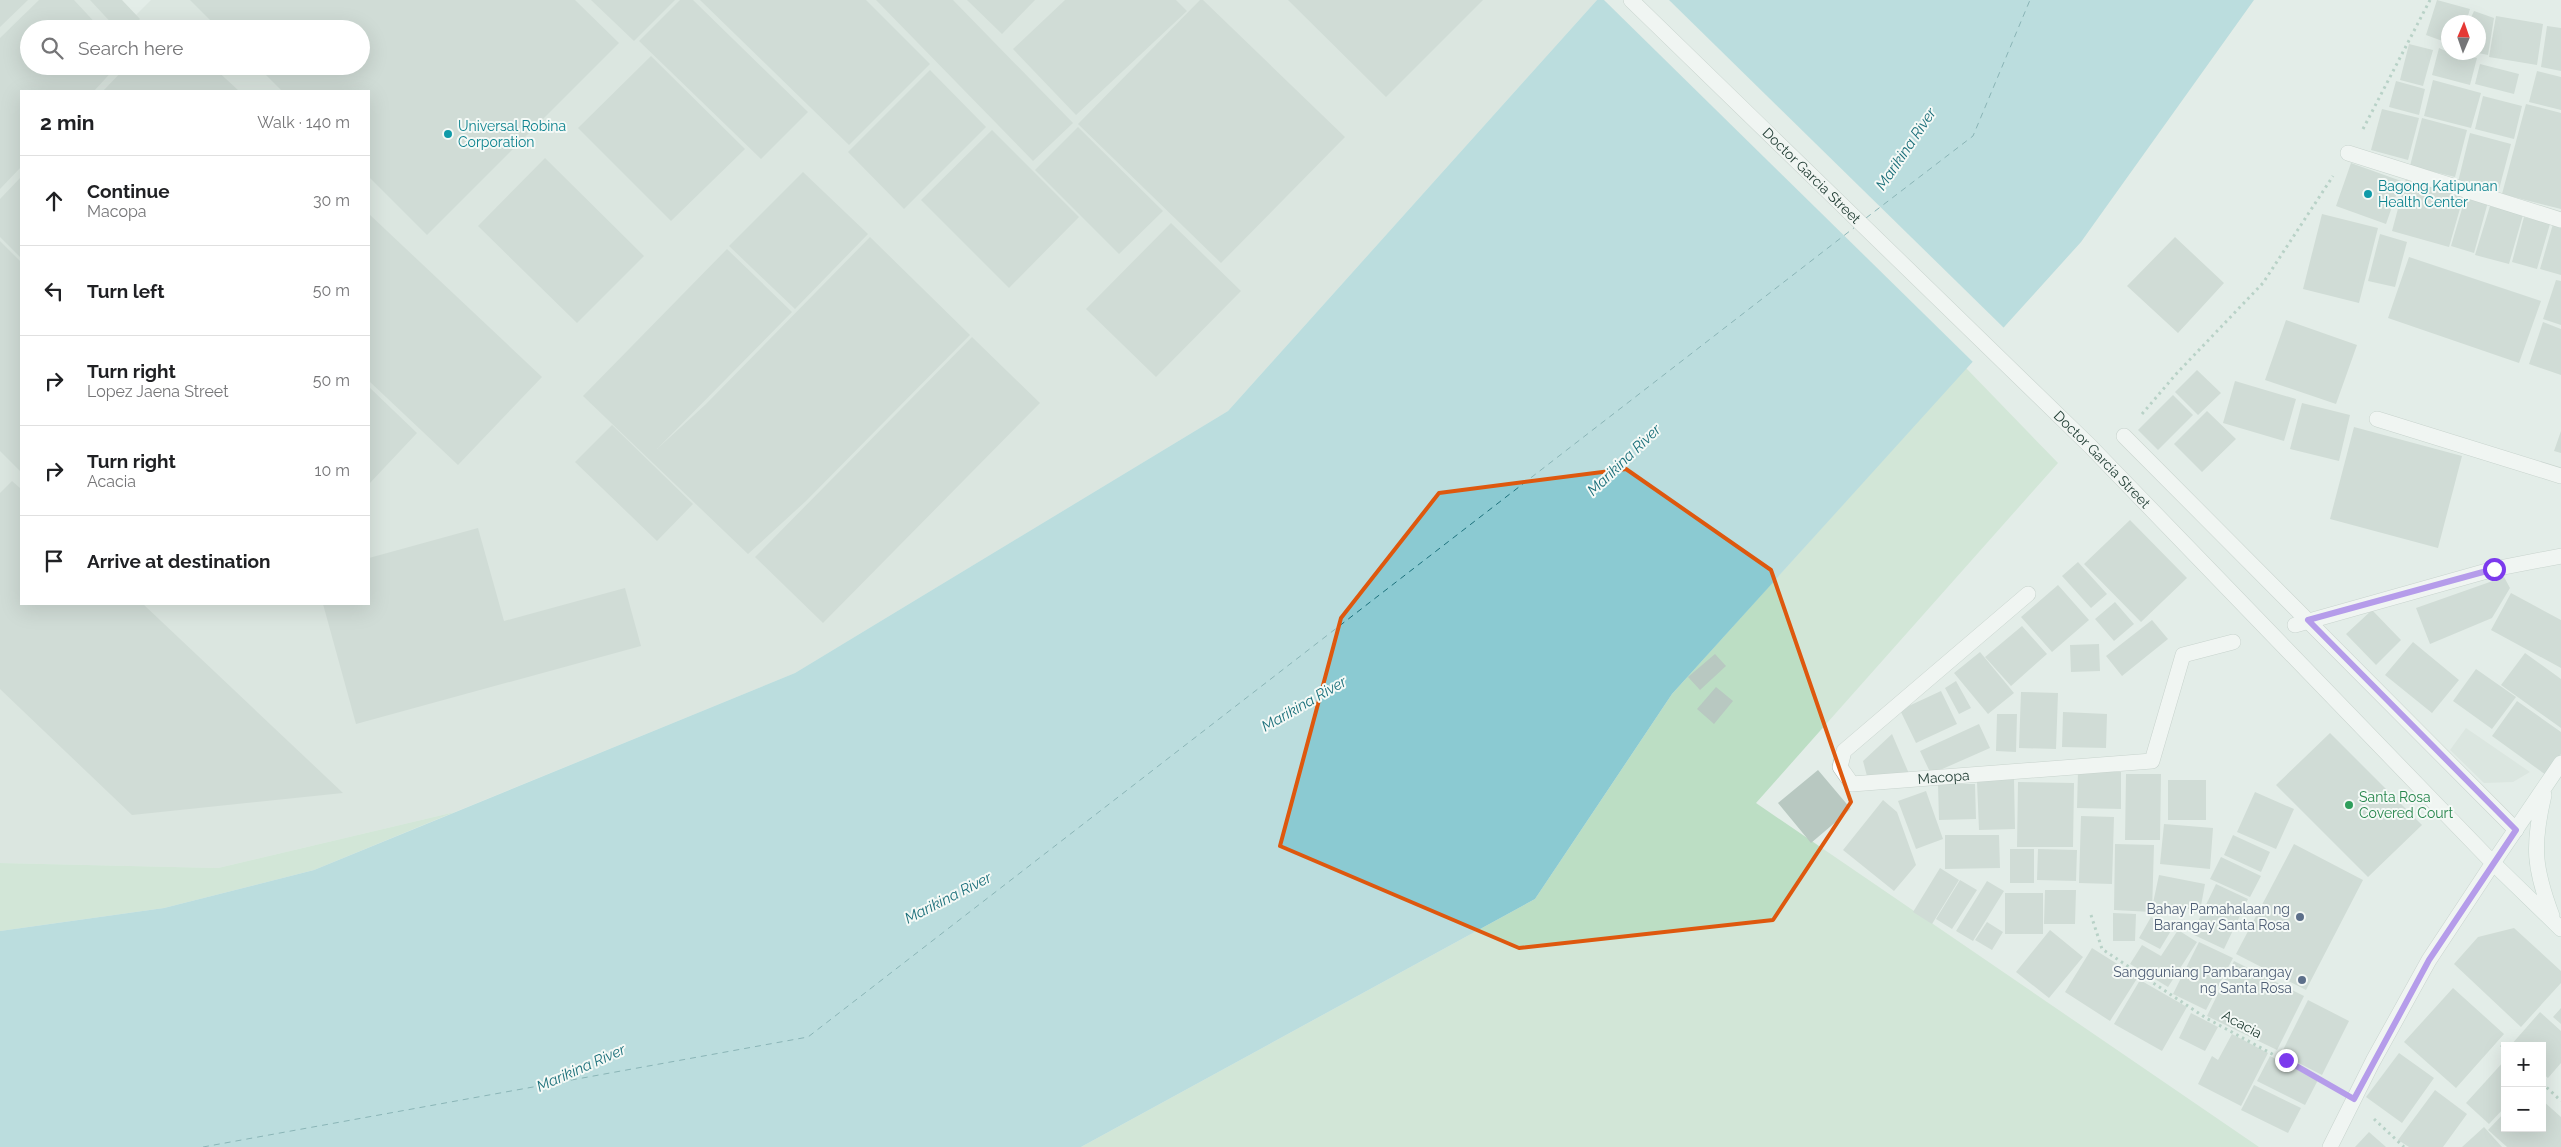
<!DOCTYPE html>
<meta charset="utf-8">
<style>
body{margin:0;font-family:Raleway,sans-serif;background:#f2f2f2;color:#202124}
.controls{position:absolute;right:15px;bottom:15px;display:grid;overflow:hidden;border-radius:0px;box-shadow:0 5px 20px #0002}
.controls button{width:45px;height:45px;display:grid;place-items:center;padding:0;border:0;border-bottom:1px solid #e0e0e0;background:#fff;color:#202124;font:25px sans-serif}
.compass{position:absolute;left:2441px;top:15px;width:45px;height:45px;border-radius:50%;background:#fff;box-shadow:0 5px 20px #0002;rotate:2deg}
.stop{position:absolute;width:15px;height:15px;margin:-11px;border:4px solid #7c3aed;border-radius:50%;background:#fff}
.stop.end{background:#7c3aed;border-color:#fff;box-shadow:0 1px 5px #0008}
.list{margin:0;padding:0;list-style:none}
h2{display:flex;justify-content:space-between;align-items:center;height:65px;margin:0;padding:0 20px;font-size:21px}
h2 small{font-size:16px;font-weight:400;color:#757577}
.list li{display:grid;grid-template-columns:32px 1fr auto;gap:15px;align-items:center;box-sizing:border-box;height:90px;padding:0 20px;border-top:1px solid #e0e0e0}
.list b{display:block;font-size:19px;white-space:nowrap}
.list p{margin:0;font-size:16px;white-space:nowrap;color:#757577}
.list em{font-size:16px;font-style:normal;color:#757577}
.icon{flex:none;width:28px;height:28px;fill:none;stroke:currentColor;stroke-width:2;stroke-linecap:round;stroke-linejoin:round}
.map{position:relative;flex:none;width:2561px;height:1147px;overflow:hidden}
.search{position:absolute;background:#fff;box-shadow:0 5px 20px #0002;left:20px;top:20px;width:350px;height:55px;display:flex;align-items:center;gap:12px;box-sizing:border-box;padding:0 18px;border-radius:28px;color:#757577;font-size:19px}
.panel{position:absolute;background:#fff;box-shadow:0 5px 20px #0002;left:20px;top:90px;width:350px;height:515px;border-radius:0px}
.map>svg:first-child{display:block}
</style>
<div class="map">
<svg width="2561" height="1147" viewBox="0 0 2561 1147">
<rect width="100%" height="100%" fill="#e3ede8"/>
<path fill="#d1ddd7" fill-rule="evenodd" d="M0 0H106L128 23 151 0H1597L1228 411 795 673 455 812 218 868 0 863ZM29 29H361V66H29ZM21 91H369V604H21Z
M2466 728 2530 772 2513 782 2484 783 2450 750Z"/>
<path fill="#bcdec4" d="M1966 368 2058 463 1756 803 2259 1147H1081L1535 899 1672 694Z
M455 812 314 870 164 908 0 931V863L218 868Z"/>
<path fill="#8bcad2" d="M1597 0H2254L2081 242 1672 694 1535 899 1081 1147H0V931L164 908 314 870 795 673 1228 411Z"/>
<path fill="#e3ede8" d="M1604 0H1669L2005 329 1974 363Z"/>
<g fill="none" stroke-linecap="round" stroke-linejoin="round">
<path stroke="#1c707b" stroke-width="1" stroke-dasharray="6 5" stroke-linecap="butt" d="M1866 218 1973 136 2030 0
M203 1147 808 1037 1855 227"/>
</g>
<path fill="#b8c8c1" d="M0 0H28L0 27Z
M39 0H74L101 29H29V66H117L94 91H21V167L0 189V38Z
M90 0H122L140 19 130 29H117Z
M190 0H575L619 43 427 235 369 177V91H282L257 66H361V29H219Z
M591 0H675L634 41Z
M680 0H693L808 112 761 159 639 41Z
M700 0H866L930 64 849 145Z
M876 0H953L1073 123 1033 161Z
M967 0H1035L1002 34Z
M1065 0H1176L1187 11 1076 115 1013 49Z
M1200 0H1203L1345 137 1221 263 1078 124Z
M1288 0H1483L1386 97Z
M2437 0 2470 9 2466 22H2448V43L2426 35Z
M2474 11 2494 18 2488 55 2478 53V22H2469Z
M2496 16 2543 24 2537 65 2489 57Z
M167 24 172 29H162Z
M2547 26 2561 28V71L2541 67Z
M2409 44 2433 50 2423 86 2400 80Z
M2439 48 2448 52 2477 58 2470 85 2432 75Z
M651 56 745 149 671 221 578 128Z
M2480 64 2519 74 2514 94 2475 84Z
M127 66H212L239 91H103Z
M930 70 986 127 904 209 848 152Z
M2537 71 2561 77V110L2529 102Z
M2433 80 2481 93 2471 128 2424 116Z
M2396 81 2425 89 2419 115 2389 107Z
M2483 96 2522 106 2514 139 2475 129Z
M2526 104 2561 113V209L2502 194Z
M2382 109 2419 118 2408 160 2371 150Z
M2422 118 2467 130 2455 177 2410 166Z
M1078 127 1163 211 1119 254 1035 170Z
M992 130 1079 217 1009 288 921 200Z
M2470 133 2511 144 2498 193 2458 182Z
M545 158 644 256 577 323 478 226Z
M2351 163 2401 181 2386 224 2336 206Z
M803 172 868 234 795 309 729 246Z
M2407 175 2465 191 2449 247 2392 231Z
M21 177V258L0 237V199Z
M2466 195 2488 202 2474 253 2451 246Z
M2490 206 2523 215 2509 264 2475 255Z
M369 214 542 377 458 465 369 381Z
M2322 214 2378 228 2359 303 2303 289Z
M2524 217 2550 224 2537 269 2512 262Z
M1171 223 1241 291 1156 377 1086 309Z
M2553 224 2561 227V275L2540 269Z
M2380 234 2407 242 2395 287 2368 281Z
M870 237 970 335 806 501 748 554 583 396 727 249 792 312 657 449 706 404Z
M2175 237 2224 283 2178 333 2127 286Z
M0 241 21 262V472L0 451Z
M2409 257 2541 301 2519 363 2388 318Z
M2556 280 2561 281V325L2543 319Z
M2286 320 2357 345 2336 404 2265 380Z
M2543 322 2561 329V375L2529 364Z
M972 337 1040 403 823 623 755 557Z
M2197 370 2221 393 2198 415 2175 392Z
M2235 381 2296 399 2284 441 2223 423Z
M369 387 417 433 369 484Z
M2173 395 2193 415 2158 450 2138 430Z
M2302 403 2350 415 2339 461 2290 449Z
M2207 411 2236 439 2202 472 2174 444Z
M612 425 693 504 657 541 575 462Z
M2354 427 2462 456 2438 548 2330 519Z
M2561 431V453L2554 451Z
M12 481 21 489V604H143L343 793 132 815 0 689V493Z
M2130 520 2187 578 2141 622 2084 564Z
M478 528 504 621 625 588 641 646 356 724 323 604H369V558Z
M2078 562 2107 594 2091 608 2062 576Z
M2504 577 2510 588 2492 618 2430 644 2416 608Z
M2058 585 2089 620 2052 652 2021 617Z
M2511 593 2561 620V668L2491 630Z
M2115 602 2134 624 2114 641 2095 619Z
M2372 610 2401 640 2376 665 2346 634Z
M2152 620 2168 639 2122 676 2106 656Z
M2022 626 2047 654 2011 686 1985 657Z
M2413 642 2459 680 2432 713 2385 675Z
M2099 644 2100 671 2071 672 2070 645Z
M1980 652 2014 693 1988 714 1954 673Z
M2525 653 2561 679V728L2501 685Z
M1715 654 1726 666 1700 690 1688 677Z
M2476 669 2516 697 2492 729 2453 701Z
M1956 681 1971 708 1959 714 1945 688Z
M1716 687 1733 701 1714 724 1697 709Z
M1941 691 1957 724 1916 743 1900 710Z
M2021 692 2058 693 2056 749 2019 748Z
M2517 701 2561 732V754L2546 775 2492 736Z
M2063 712 2107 714 2106 748 2062 747Z
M1997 714H2017L2016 752 1996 751Z
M1979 724 1990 748 1931 774 1920 751Z
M2330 733 2422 825 2368 877 2276 785Z
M1892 734 1910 776H1867L1863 761Z
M1818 770 1851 809 1811 843 1778 803Z
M2078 771 2121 772V809L2077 808Z
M2126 774H2161L2160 840H2125Z
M2014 779 2015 829 1979 830 1977 781Z
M2168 780H2206V820H2168Z
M2018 782 2074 783 2073 847H2017Z
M1938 784H1975L1976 819 1939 820Z
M1926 791 1943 839 1916 849 1898 801Z
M2255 792 2294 809 2276 849 2237 832Z
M1883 800 1897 812 1916 865 1894 891 1843 850Z
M2081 816 2114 817 2112 884 2079 883Z
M2164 824 2213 828 2210 869 2160 864Z
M1945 835H1999L2000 868 1945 869Z
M2233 835 2270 852 2261 872 2224 855Z
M2115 844 2154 845 2152 912 2114 910Z
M2294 844 2363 880 2306 990 2236 954Z
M2010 849H2034V883H2010Z
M2038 849 2077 850 2076 881 2037 880Z
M2221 857 2261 876 2250 897 2210 879Z
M1940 868 1959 880 1932 924 1913 912Z
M2159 875 2205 884 2200 911 2153 903Z
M1960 880 1977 890 1952 929 1936 919Z
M1987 881 2004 891 1973 941 1956 931Z
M2216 884 2248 899 2224 949 2192 934Z
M2045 890H2076L2075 924H2044Z
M2005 893H2043V934H2005Z
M2113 913 2136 914 2135 941H2113Z
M2151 917 2172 929 2160 949 2139 938Z
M1987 922 2003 932 1992 950 1975 940Z
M2514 928 2561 971V983L2521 1027 2454 964 2478 937Z
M2050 930 2083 957 2049 998 2016 972Z
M2178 930 2197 942 2168 987 2130 964 2142 945 2161 956Z
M2199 942 2233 958 2206 1010 2173 994Z
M2092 948 2138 977 2110 1021 2065 992Z
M2234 961 2304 996 2277 1050 2207 1016Z
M2140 980 2187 1007 2162 1051 2114 1024Z
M2453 988 2504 1034 2456 1088 2404 1042Z
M2308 1000 2349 1021 2322 1075 2281 1054Z
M2561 1008V1024L2553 1017Z
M2540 1012 2561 1031V1063L2548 1078 2542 1073V1046L2511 1045Z
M2191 1013 2218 1027 2205 1051 2179 1038Z
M2232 1034 2268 1053 2241 1106 2198 1084 2212 1056 2218 1060Z
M2399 1053 2434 1078 2402 1123 2366 1097Z
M2270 1056 2318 1080 2305 1105 2257 1081Z
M2505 1060V1107L2489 1124 2466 1103Z
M2254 1085 2301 1108 2288 1133 2241 1110Z
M2435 1090 2467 1114 2443 1147H2409L2398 1140Z
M2542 1100 2561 1117V1147H2507L2488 1130 2505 1112V1128H2542Z
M2484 1127 2502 1147H2462Z
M2369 1132 2386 1147H2355Z"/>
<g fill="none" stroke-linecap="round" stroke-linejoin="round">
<defs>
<g id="service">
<path d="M2377 419 2561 476"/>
<path d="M2124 436 2516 830"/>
<path id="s1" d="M2028 594 1844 751 1840 767 1852 784 2152 761 2183 655 2233 642"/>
</g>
<path id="minor" d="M2348 153 2561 220
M2295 625 2494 569 2561 556"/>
<g id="tertiary">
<path id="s2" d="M1631 0 2090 446 2493 863 2429 960 2373 1061 2330 1147"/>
</g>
<path id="secondary" d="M2561 763 2493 863 2561 929
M2544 795C2532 846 2534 868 2552 916"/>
</defs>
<use href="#service" stroke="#a6b5af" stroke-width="16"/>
<use href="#minor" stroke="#a6b5af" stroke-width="16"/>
<use href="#tertiary" stroke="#a6b5af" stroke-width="16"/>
<use href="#secondary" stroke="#a1b9b0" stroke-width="16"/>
<path stroke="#84b1a1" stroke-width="3" stroke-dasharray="2.5 4" stroke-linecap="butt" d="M2363 129 2430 0
M2142 414 2177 373 2263 283 2333 176
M2091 915 2102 949 2206 1018 2331 1086
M2501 1045 2505 1048
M2542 1083 2561 1101
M2374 1119 2404 1147"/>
<use href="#service" stroke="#fff" stroke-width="15"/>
<use href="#minor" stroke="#fff" stroke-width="15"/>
<use href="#tertiary" stroke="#fff" stroke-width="15"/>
<use href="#secondary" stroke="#fff" stroke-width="15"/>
</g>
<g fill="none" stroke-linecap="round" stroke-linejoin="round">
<path stroke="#7c3aed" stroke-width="6" d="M2286 1060 2354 1099 2429 960 2516 830 2308 620 2494 569"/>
</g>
<path d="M0 0H2561V1147H0ZM1626 469 1771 570 1851 802 1773 920 1519 948 1280 846 1341 618 1439 493Z" fill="#e3ede8" fill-opacity=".55" fill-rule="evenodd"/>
<path fill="none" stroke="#de580e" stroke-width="4" stroke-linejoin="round" d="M1626 469 1771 570 1851 802 1773 920 1519 948 1280 846 1341 618 1439 493Z"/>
<g fill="#0f9aa8" stroke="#f4f9f6" stroke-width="2">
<circle cx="448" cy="134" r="5"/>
<circle cx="2368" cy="194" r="5"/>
</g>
<circle fill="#2e9e5b" stroke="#f4f9f6" stroke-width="2" cx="2349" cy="805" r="5"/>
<g fill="#5c6f8a" stroke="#f4f9f6" stroke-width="2">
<circle cx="2300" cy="917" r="5"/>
<circle cx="2302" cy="980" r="5"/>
</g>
<g text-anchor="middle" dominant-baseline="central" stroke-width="4" stroke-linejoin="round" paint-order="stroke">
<g font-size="14" fill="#0d838f" stroke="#f4f9f6" text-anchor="start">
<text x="458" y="126">Universal Robina<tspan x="458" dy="16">Corporation</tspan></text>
<text x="2378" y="186">Bagong Katipunan<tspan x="2378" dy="16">Health Center</tspan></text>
</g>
<g font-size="14" fill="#233f36" stroke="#f4f9f6">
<text stroke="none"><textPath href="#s2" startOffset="252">Doctor Garcia Street</textPath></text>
<text stroke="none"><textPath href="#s2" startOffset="658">Doctor Garcia Street</textPath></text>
<text stroke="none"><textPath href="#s1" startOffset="371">Macopa</textPath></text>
<text transform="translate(2242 1024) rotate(28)">Acacia</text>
</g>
<g font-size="14" fill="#27864d" stroke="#f4f9f6" text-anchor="start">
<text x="2359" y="797">Santa Rosa<tspan x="2359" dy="16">Covered Court</tspan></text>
</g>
<g font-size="14" fill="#4e5e75" stroke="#f4f9f6" text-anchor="end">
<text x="2290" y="909">Bahay Pamahalaan ng<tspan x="2290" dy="16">Barangay Santa Rosa</tspan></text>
<text x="2292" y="972">Sangguniang Pambarangay<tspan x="2292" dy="16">ng Santa Rosa</tspan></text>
</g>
<g font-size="15" font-style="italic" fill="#1c707b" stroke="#f4f9f6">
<text transform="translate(1906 149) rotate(-56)">Marikina River</text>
<text transform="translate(1624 460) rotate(-44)">Marikina River</text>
<text transform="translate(1304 704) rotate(-30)">Marikina River</text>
<text transform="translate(948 898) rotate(-27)">Marikina River</text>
<text transform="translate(581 1068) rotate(-24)">Marikina River</text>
</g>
</g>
</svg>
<div class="controls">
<button>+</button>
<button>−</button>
</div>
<svg class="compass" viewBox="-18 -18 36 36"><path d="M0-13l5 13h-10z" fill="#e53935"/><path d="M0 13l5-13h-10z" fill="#757577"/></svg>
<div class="stop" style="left:2494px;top:569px"></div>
<div class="stop end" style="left:2286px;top:1060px"></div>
<div class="search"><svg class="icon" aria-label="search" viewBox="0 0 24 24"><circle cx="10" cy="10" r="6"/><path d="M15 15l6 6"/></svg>Search here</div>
<section class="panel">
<h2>2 min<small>Walk · 140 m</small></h2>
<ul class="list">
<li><svg class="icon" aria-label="ahead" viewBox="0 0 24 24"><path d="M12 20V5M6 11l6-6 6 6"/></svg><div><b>Continue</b><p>Macopa</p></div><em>30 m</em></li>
<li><svg class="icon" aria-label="left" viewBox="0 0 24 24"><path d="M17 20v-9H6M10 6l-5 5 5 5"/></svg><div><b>Turn left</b></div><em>50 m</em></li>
<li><svg class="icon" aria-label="right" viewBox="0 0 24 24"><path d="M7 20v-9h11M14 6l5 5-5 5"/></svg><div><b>Turn right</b><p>Lopez Jaena Street</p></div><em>50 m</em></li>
<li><svg class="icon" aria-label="right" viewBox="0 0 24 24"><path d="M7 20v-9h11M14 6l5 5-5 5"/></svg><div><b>Turn right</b><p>Acacia</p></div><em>10 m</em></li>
<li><svg class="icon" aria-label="arrive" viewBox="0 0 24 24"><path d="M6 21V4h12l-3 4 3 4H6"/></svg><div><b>Arrive at destination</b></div></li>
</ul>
</section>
</div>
